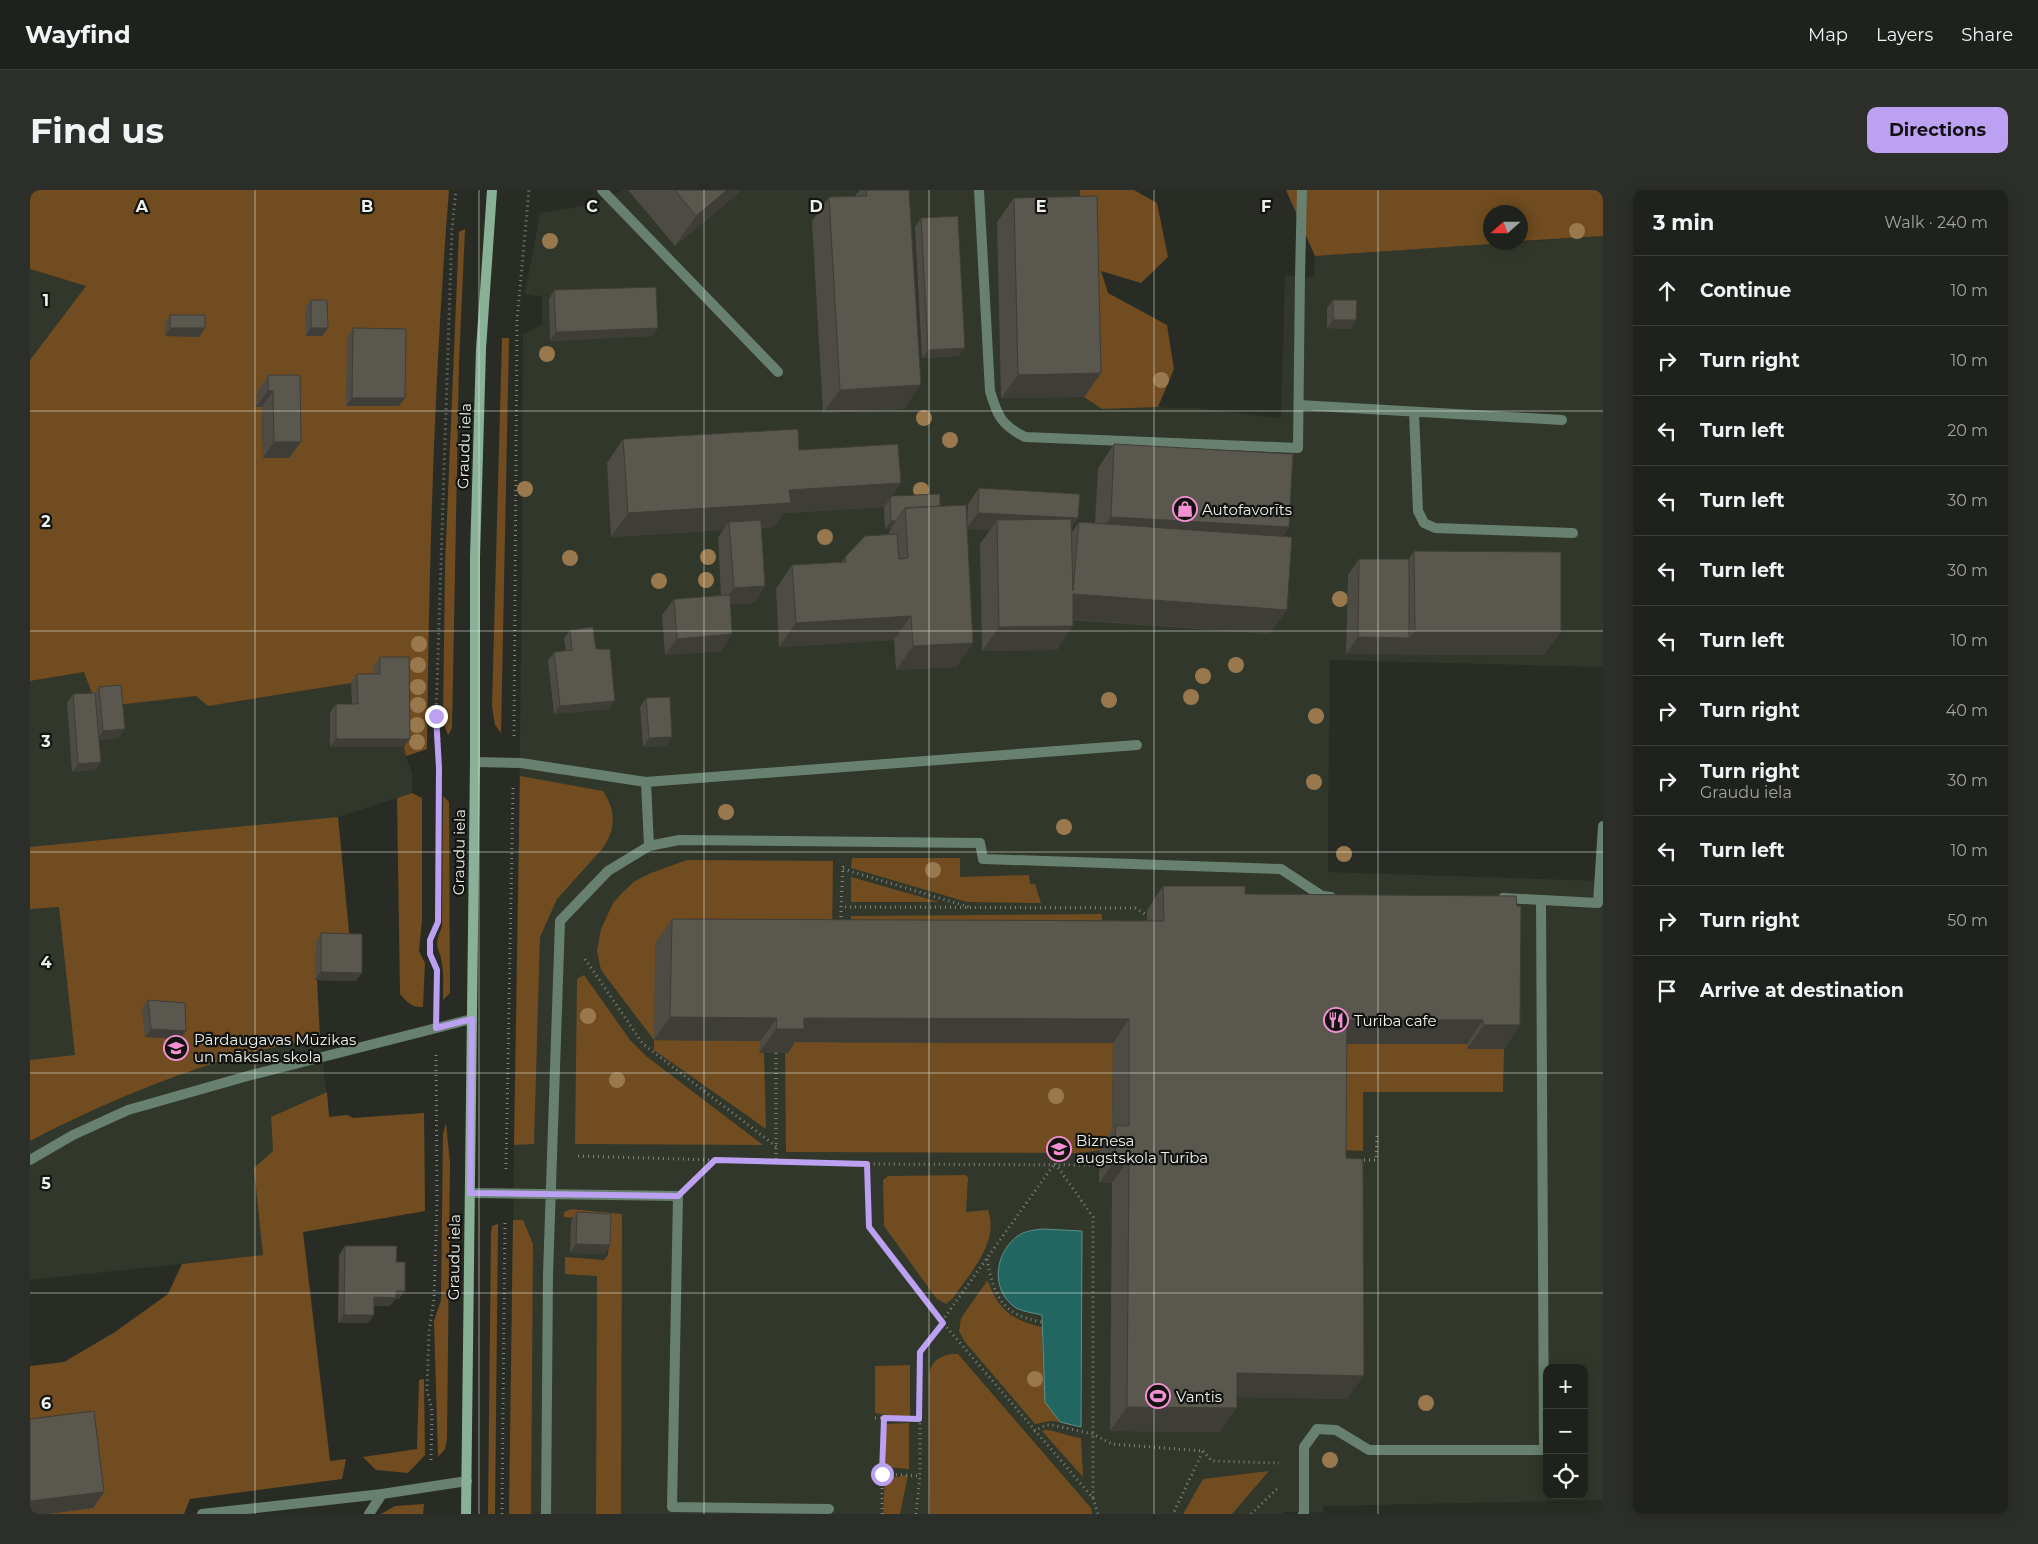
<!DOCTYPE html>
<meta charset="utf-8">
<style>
body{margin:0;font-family:Montserrat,sans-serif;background:#2c2e29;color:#f1f3f6}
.controls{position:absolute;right:15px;bottom:15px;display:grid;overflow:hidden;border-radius:10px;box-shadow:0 2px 12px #0003}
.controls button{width:45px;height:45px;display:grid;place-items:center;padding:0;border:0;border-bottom:1px solid #3c3e3b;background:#1f211c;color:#f1f3f6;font:25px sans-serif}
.compass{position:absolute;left:1453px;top:15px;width:45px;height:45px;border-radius:50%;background:#1f211c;box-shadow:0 2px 12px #0003;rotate:249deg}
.stop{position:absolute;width:15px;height:15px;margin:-11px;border:4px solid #bca0f2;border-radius:50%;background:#fff}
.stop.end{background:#bca0f2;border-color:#fff;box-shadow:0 1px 5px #0008}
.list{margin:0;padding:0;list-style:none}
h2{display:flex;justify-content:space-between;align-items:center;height:65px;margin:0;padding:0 20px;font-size:21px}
h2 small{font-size:16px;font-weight:400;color:#a1a3a3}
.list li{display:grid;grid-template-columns:32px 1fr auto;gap:15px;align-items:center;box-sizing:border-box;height:70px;padding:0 20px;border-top:1px solid #3c3e3b}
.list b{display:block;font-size:19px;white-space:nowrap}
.list p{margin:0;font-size:16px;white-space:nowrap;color:#a1a3a3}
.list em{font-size:16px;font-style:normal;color:#a1a3a3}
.icon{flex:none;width:28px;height:28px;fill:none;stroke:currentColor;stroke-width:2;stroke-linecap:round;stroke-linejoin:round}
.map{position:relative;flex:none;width:1573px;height:1324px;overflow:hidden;border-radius:10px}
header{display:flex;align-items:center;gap:30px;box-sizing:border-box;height:70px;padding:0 25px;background:#1f211c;border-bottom:1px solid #3c3e3b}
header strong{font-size:24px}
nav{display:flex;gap:28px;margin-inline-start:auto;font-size:18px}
.intro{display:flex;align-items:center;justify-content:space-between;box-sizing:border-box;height:120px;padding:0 30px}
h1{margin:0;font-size:35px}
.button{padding:12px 22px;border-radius:10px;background:#bca0f2;color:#111;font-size:18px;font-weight:700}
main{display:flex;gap:30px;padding:0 30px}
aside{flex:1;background:#1f211c;border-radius:10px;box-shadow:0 2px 12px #0003}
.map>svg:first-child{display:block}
</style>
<header>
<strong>Wayfind</strong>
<nav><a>Map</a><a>Layers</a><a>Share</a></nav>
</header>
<div class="intro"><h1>Find us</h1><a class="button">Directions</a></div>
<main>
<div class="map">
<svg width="1573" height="1324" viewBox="0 0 1573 1324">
<rect width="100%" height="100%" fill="#292c25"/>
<path fill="#31372a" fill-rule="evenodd" d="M592 0H1050L1054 207 1072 219 1114 217 1167 218 1251 228 1255 86 1284 87 1285 66 1573 46V477L1300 470 1298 640V682L1573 691V1310L1293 1316V1323L1254 1322V1324H479L492 402 493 145 512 134V107L495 104 510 23 563 14ZM1517 1178H1554V1305H1517Z
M0 79 56 96 0 170Z
M398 424 397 559 376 566 382 583V603L308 627 320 752H286L285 790H287L290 848 299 927 317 925 323 928 394 923 395 1021 273 1042 233 1065 0 1090V491Z"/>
<path fill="#704c20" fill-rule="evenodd" d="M0 0H419C404 186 399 373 397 559L376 566 374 557 373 476 344 492 321 493 178 516 166 506 86 515 63 506 54 482 0 491V170L56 96 0 79ZM259 201 233 268 232 217Z
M1050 0H1104L1127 13 1138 67 1111 93 1071 81 1078 103 1137 135 1144 179 1128 217 1072 219 1054 207Z
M1256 0H1573V46L1491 51 1490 22H1460V52L1476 53 1285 66Z
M435 39 429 173 422 538 418 545 413 531 415 376 429 42Z
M472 148H479L471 543 465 535 462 516Z
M490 586 573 601C586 620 586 639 573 658L527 709 510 747 504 954 484 955Z
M382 603 392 608V730L389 761 395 773 393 817C382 818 377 812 370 804L367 608Z
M413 606 419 612 420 803 413 810C413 798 414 786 412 774 410 756 402 760 412 737Z
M308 627 320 752 287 790 290 848C259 855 227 859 197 869 129 890 63 918 0 951V870L45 865 29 717 0 719V657Z
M822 668H930V687L999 685 1000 694H1005L1011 713 937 712 821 678Z
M657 670 803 671 802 754 624 850 730 851 734 863 736 939 624 860V850L571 780 567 761 571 739 583 713 592 703 605 691 621 683Z
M821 687 909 712H821Z
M1072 724V755L821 746V726Z
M554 785 600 850 616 866 733 955 545 954 547 789Z
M757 852 1083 853 1082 959 1048 963 756 962 755 863Z
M1315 854H1437L1438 859H1474L1473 902H1333V961L1315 960Z
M297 902 299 927 317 925 323 928 394 923 395 1021 273 1042 300 1271 316 1269 312 1289 160 1309 154 1324H0V1176L34 1172 85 1142 138 1104 152 1074 233 1065 224 978 243 961 241 927Z
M416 933 420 973 417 1249 415 1259 408 1267 404 1131 411 1110 413 944Z
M936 985 938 988 936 1022 958 1020C970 1052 939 1084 923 1108L916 1114 906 1108 854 1036 853 990 858 986Z
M541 1019 592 1024 591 1324H566L567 1086 535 1084V1067L574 1070 578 1065 581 1031 534 1027V1022Z
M483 1030H493L503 1054 501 1324H479Z
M468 1034 465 1324H458L461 1043 462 1036Z
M957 1091C961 1095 961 1101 964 1105 975 1126 991 1132 1012 1137 1013 1163 1011 1213 1030 1232L1021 1231 1005 1234 935 1152 929 1141 931 1128Z
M921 1164H928L1061 1318 1062 1324H900L899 1185C901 1171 909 1167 921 1164Z
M880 1175V1229L845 1223V1176Z
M394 1189 395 1265 378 1283 346 1280 333 1267 387 1259 389 1190Z
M879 1233V1279L856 1277V1234Z
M1014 1240C1027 1240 1038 1247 1051 1248L1053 1287 1012 1241Z
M1239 1281 1202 1324H1153L1173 1289Z
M878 1285 870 1324H853L855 1289Z
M394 1314 393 1324H351L365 1316Z"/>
<path fill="#216660" stroke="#5e8f8a" d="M1012 1039 1052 1041 1051 1237 1030 1232 1015 1212 1012 1125C1004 1123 994 1122 986 1118 959 1100 965 1061 989 1045 996 1041 1004 1040 1012 1039Z"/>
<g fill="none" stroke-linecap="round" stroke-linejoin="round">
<path stroke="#81847e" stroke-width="3" stroke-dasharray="1 4" stroke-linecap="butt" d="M484 546 487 130 499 0
M813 676 811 717 1105 718 1117 725
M813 679 939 717
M811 732V717
M555 769 613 854 747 957
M406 811 407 780 400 763V750L408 732 409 544 406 526 422 38 426 0
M746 863V972
M548 966 684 970
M1329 970H1346L1347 946
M837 974 839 1037 913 1133 1063 1308 1068 1324
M476 979 483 598
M667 989 685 970 837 974 1069 975
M957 1069C964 1108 973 1125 1012 1132
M845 1228H854
M889 1229 854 1228 852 1284 890 1286
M1004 1241 1016 1235H1022L1063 1244 1082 1254 1173 1261 1143 1324
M1173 1261 1182 1271 1249 1273
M401 1270 402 1221 397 1200 399 1142 404 1109 407 1011 406 865
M472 1324 475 1030
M852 1324V1284
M886 1324 890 1286V1162L1025 973 1063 1027V1308
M1221 1324 1247 1299"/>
<path stroke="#678070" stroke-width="10" d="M572 0 748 182
M949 0 960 201C967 225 971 235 995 247L1268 258 1270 86
M1269 215 1532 230
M1384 222 1388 321 1394 333 1405 338 1543 343
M445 572 491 573 616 592 1107 555
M616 592 619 656
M1473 708 1568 713 1573 636
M0 970 43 945 98 920 214 887 442 829
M440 1003 648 1006 642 1317 799 1319
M1274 1322V1257L1287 1239 1306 1240 1339 1260H1514L1511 711
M172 1324 352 1304 437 1291
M339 1324 352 1304
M516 1324 518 1084 530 731 578 681 619 656 649 650 950 653 953 669 1251 679 1292 706 1301 707"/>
<path stroke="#678070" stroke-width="10" d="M1270 86 1272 0
M1273 1324 1274 1322"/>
<path stroke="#88b197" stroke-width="10" d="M436 1324 445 572V367L451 159 462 0"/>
</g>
<g fill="#9a784e">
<circle cx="1547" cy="41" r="8"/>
<circle cx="520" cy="51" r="8"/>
<circle cx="517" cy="164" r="8"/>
<circle cx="1131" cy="190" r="8"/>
<circle cx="894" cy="228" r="8"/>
<circle cx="920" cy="250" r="8"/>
<circle cx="495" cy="299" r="8"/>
<circle cx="891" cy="300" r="8"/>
<circle cx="795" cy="347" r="8"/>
<circle cx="678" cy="367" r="8"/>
<circle cx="540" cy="368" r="8"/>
<circle cx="676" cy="390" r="8"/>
<circle cx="629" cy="391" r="8"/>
<circle cx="1310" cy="409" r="8"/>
<circle cx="389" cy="454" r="8"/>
<circle cx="388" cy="475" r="8"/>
<circle cx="1206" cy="475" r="8"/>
<circle cx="1173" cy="486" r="8"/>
<circle cx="388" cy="497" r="8"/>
<circle cx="1161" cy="507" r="8"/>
<circle cx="1079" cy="510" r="8"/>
<circle cx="388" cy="515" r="8"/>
<circle cx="1286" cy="526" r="8"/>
<circle cx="387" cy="535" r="8"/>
<circle cx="387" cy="552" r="8"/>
<circle cx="1284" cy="592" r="8"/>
<circle cx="696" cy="622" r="8"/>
<circle cx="1034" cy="637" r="8"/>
<circle cx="1314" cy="664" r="8"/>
<circle cx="903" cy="680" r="8"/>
<circle cx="558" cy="826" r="8"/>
<circle cx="587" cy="890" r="8"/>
<circle cx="1026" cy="906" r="8"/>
<circle cx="1005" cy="1189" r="8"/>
<circle cx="1396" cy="1213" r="8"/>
<circle cx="1300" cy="1270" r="8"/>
</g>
<path fill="#4d4b43" d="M598 0H712L645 56Z
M830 0H879L874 219 793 223 782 31 799 7 825 6Z
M984 8 1071 183 1054 207 971 208 967 32Z
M891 28 929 166 892 168 885 37Z
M524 100 628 138 622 146 520 151 519 109Z
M281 110 292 146H276L275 118Z
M1303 110 1321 139 1297 138V118Z
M140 125 169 147 135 146V133Z
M323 138 369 216H316L317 147Z
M238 185 271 252 259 268H233L232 217H226L227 202Z
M593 249 769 260 862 306 910 316 937 331 938 314 949 298 1042 338V342L1049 332 1065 333 1068 278 1084 254 1259 337 1252 346 1240 444 1043 430 1027 460 952 461 950 354 960 340 937 339 943 453 926 477 866 480 864 450 749 457 746 399 762 375 812 372 815 367 859 345V342L861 339H855L854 317 754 323 744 337 731 338 735 396 724 413 700 414 691 461 635 465 632 425 644 409 691 405 688 348 693 340 581 347 577 273Z
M1384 361 1531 441 1514 465 1316 464 1318 385 1329 369H1379Z
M540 440 566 459 579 519 524 524 518 470 524 462 536 461 534 448Z
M350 467 374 557H300V522L306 514H322L321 492 327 484H344V476Z
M69 497 89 548 69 550 71 572 65 580 42 582 37 513 43 504 65 503Z
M616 508 636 556 613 557 610 517Z
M1133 696 1215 704 1490 835 1474 859H1437V854H1316V968L1317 1209 1207 1207 1190 1242 1080 1241 1082 993H1069V959L1082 940 1083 853 765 852 758 863H729L730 851 624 850 625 753 642 729 1117 731V720Z
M291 743 326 791 285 790 286 752Z
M118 810 150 849 115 847 112 818Z
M547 1022 580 1055 574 1064 540 1063 541 1031Z
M315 1056 366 1072 369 1109H365L360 1116H344L338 1133H308L309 1065Z"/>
<path fill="#3e3d37" d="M697 0H712L645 56 666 26Z
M1303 130H1326L1321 139 1297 138Z
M140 138H175L169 147 135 146Z
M281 138H298L292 146H276Z
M628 138 622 146 520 151 526 142Z
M935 158 929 166 892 168 898 160Z
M1071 183 1054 207 971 208 988 185Z
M891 195 874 219 793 223 810 200Z
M238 201H243L232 217H226Z
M322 208H375L369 216H316Z
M244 252H271L259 268H233Z
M871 293 854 317 754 323 744 337 700 340 699 332 693 340 581 347 598 323 759 300Z
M948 323 1048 328 1037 344 967 330 960 340 936 339Z
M1081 327 1259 337 1242 361 1064 351Z
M861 331H866L861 339H855Z
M735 396 724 413 692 414 704 398Z
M1043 404 1257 420 1240 444 1026 428Z
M881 426 864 450 749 457 766 433Z
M1043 436 1027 460 952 461 969 437Z
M1385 441H1531L1514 465 1316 464 1328 447 1379 448Z
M702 444 691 461 635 465 647 449Z
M943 453 926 477 866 480 883 456Z
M585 511 579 519 524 524 530 516Z
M95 539 89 548 67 550 73 541Z
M642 547 636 556 613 557 619 548Z
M306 549H380L374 557H300Z
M71 572 65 580 42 582 48 574Z
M291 782 332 783 326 791 285 790Z
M640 827 747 828 730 851 624 850Z
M774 828 1099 829 1083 853 765 852 758 863H729L746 839Z
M1317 830H1453L1437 854H1300Z
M1454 835H1490L1474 859H1437Z
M121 839 156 841 150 849 115 847Z
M1086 969 1099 970 1082 993H1069Z
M546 1054 580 1055 574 1064 540 1063Z
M366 1101H375L369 1109H365L360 1116H338L344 1107Z
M314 1125H344L338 1133H308Z
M1207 1183 1334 1186 1317 1209 1191 1207Z
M1097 1217 1207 1218 1190 1242 1080 1241Z
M74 1302 63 1318 18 1324H0V1311Z"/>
<path fill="#59574e" stroke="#3e3d37" d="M645 0H697L666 26Z
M836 0H879L891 195 810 200 799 7 837 6Z
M1067 6 1071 183 988 185 984 8Z
M928 26 935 158 898 160 891 28Z
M626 97 628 138 526 142 524 100Z
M281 110H297L298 138H281Z
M1303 110H1327L1326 130H1303Z
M140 125H175V138H140Z
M323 138 376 139 375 208H322Z
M238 185H270L271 252H244L243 201H238Z
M768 239 769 260 868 254 871 293 759 300 761 313 598 323 593 249Z
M1084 254 1263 264 1259 337 1081 327Z
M949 298 1050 304 1048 328 948 323Z
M910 304V316L875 318 866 331H861L860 309 862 306Z
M936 315 943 453 883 456 881 426 766 433 762 375 816 372 815 367 835 346 867 344 869 369 878 368 875 318Z
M1041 329 1043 401 1049 332 1262 347 1257 420 1043 404V436L969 437 967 330Z
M731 330 735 396 704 398 699 332Z
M1384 361 1531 362V441H1385Z
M1329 369H1379V448L1328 447Z
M700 405 702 444 647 449 644 409Z
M563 437 566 459H580L585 511 530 516 524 462 542 460 540 440Z
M350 467H379L380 549H306V514H328L327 484H350Z
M91 495 95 539 73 541 69 497Z
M65 503 71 572 48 574 43 504Z
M640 507 642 547 619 548 616 508Z
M1133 696H1215V704L1486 706 1487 716H1491L1490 835H1454L1453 830H1317L1316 968 1333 969 1334 1186 1207 1183V1218L1097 1217 1099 970 1086 969 1085 952 1086 935 1099 936V829L774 828V839H746L747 828 640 827 642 729 1134 731Z
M291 743 332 744V783L291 782Z
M118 810 155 813 156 841 121 839Z
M547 1022 581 1024 580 1055 546 1054Z
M315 1056H367L366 1072H375V1101H366V1108L344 1107V1125H314Z
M64 1221 74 1302 0 1311V1229Z"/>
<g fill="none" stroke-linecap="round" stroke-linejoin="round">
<path stroke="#bca0f2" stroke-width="6" d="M406 526 409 578 408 732 400 750V764L407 780 406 838 442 829 440 1003 648 1006 685 970 837 974 839 1037 913 1133 890 1162 889 1229 854 1228 852 1284"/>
</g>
<path fill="none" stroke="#edf0eb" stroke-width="1" stroke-opacity="0.55" d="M225 0V1324M449 0V1324M674 0V1324M899 0V1324M1124 0V1324M1348 0V1324M0 221H1573M0 441H1573M0 662H1573M0 883H1573M0 1103H1573"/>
<defs>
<symbol id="shop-ring" viewBox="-11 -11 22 22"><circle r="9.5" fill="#131411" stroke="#f591d3" stroke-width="1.5"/><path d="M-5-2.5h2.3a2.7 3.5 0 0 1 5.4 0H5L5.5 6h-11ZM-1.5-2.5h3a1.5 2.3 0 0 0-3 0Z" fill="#f591d3"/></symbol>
<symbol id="restaurant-ring" viewBox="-11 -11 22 22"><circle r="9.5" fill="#131411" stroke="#f591d3" stroke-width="1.5"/><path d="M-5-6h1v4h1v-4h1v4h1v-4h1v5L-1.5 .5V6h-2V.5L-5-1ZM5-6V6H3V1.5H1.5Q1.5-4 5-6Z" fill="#f591d3"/></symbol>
<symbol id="school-ring" viewBox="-11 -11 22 22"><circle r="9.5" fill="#131411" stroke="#f591d3" stroke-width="1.5"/><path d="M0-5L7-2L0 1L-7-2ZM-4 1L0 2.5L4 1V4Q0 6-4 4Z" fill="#f591d3"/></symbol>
<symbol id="university-ring" viewBox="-11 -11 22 22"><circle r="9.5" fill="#131411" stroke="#f591d3" stroke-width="1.5"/><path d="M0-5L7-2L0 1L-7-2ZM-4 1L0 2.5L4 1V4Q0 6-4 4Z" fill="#f591d3"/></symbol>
<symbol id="stadium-ring" viewBox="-11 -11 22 22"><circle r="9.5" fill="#131411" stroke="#f591d3" stroke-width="1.5"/><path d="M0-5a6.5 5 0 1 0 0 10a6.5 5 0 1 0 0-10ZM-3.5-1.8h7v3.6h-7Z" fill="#f591d3"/></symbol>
</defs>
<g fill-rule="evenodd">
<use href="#shop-ring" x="1141" y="305" width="28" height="28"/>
<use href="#restaurant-ring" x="1292" y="816" width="28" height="28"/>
<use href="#school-ring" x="132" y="844" width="28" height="28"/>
<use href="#university-ring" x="1015" y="945" width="28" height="28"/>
<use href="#stadium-ring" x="1114" y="1192" width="28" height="28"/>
</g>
<g text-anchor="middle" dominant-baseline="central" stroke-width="4.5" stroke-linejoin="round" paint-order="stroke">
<g font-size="15" fill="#edf0eb" stroke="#131411">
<text transform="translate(434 256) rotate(-88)">Graudu iela</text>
<text transform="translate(429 662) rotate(-89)">Graudu iela</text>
<text transform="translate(424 1067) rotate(-89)">Graudu iela</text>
</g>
<g font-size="15" fill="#edf0eb" stroke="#131411" text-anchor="start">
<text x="1172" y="319">Autofavorīts</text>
<text x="1324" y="830">Turība cafe</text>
<text x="164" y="849">Pārdaugavas Mūzikas<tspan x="164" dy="17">un mākslas skola</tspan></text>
<text x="1046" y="950">Biznesa<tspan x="1046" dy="17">augstskola Turība</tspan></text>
<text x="1146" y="1206">Vantis</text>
</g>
</g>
<g font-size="16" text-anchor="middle" font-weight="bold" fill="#edf0eb" stroke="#131411" stroke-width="4.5" stroke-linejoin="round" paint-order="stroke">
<text x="112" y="22">A</text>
<text x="337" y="22">B</text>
<text x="562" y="22">C</text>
<text x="786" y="22">D</text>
<text x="1011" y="22">E</text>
<text x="1236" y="22">F</text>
<text x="16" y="116">1</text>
<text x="16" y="337">2</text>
<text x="16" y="557">3</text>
<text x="16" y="778">4</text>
<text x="16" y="999">5</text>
<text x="16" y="1219">6</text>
</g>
</svg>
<div class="controls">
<button>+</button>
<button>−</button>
<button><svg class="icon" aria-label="locate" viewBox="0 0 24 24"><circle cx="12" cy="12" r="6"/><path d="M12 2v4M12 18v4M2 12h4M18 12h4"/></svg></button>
</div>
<svg class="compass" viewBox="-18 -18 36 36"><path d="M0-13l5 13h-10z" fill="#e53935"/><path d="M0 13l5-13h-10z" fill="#a1a3a3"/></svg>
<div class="stop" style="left:852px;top:1284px"></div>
<div class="stop end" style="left:406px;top:526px"></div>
</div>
<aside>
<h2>3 min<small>Walk · 240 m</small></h2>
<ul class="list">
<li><svg class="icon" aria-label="ahead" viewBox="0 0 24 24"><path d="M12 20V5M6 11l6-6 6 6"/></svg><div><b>Continue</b></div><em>10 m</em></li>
<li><svg class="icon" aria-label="right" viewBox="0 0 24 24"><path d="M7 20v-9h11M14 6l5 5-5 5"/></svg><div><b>Turn right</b></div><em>10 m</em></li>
<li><svg class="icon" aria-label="left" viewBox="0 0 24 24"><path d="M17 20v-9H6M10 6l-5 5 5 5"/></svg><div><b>Turn left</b></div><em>20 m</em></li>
<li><svg class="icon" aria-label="left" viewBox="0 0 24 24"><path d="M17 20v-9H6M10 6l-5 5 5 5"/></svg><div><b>Turn left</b></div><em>30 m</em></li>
<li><svg class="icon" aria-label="left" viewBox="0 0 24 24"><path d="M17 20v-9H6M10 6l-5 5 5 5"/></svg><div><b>Turn left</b></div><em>30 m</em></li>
<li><svg class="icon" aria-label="left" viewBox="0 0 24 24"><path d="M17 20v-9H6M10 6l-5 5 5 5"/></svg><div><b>Turn left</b></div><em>10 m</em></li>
<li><svg class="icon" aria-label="right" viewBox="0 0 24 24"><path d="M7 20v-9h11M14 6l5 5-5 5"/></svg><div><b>Turn right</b></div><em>40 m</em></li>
<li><svg class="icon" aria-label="right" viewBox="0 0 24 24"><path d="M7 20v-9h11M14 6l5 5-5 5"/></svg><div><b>Turn right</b><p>Graudu iela</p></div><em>30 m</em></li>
<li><svg class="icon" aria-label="left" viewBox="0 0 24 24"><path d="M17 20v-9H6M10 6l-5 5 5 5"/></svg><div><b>Turn left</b></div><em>10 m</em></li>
<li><svg class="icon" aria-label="right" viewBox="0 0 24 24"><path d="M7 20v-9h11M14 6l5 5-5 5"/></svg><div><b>Turn right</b></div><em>50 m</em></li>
<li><svg class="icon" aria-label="arrive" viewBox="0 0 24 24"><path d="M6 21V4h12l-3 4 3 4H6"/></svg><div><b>Arrive at destination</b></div></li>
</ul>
</aside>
</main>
